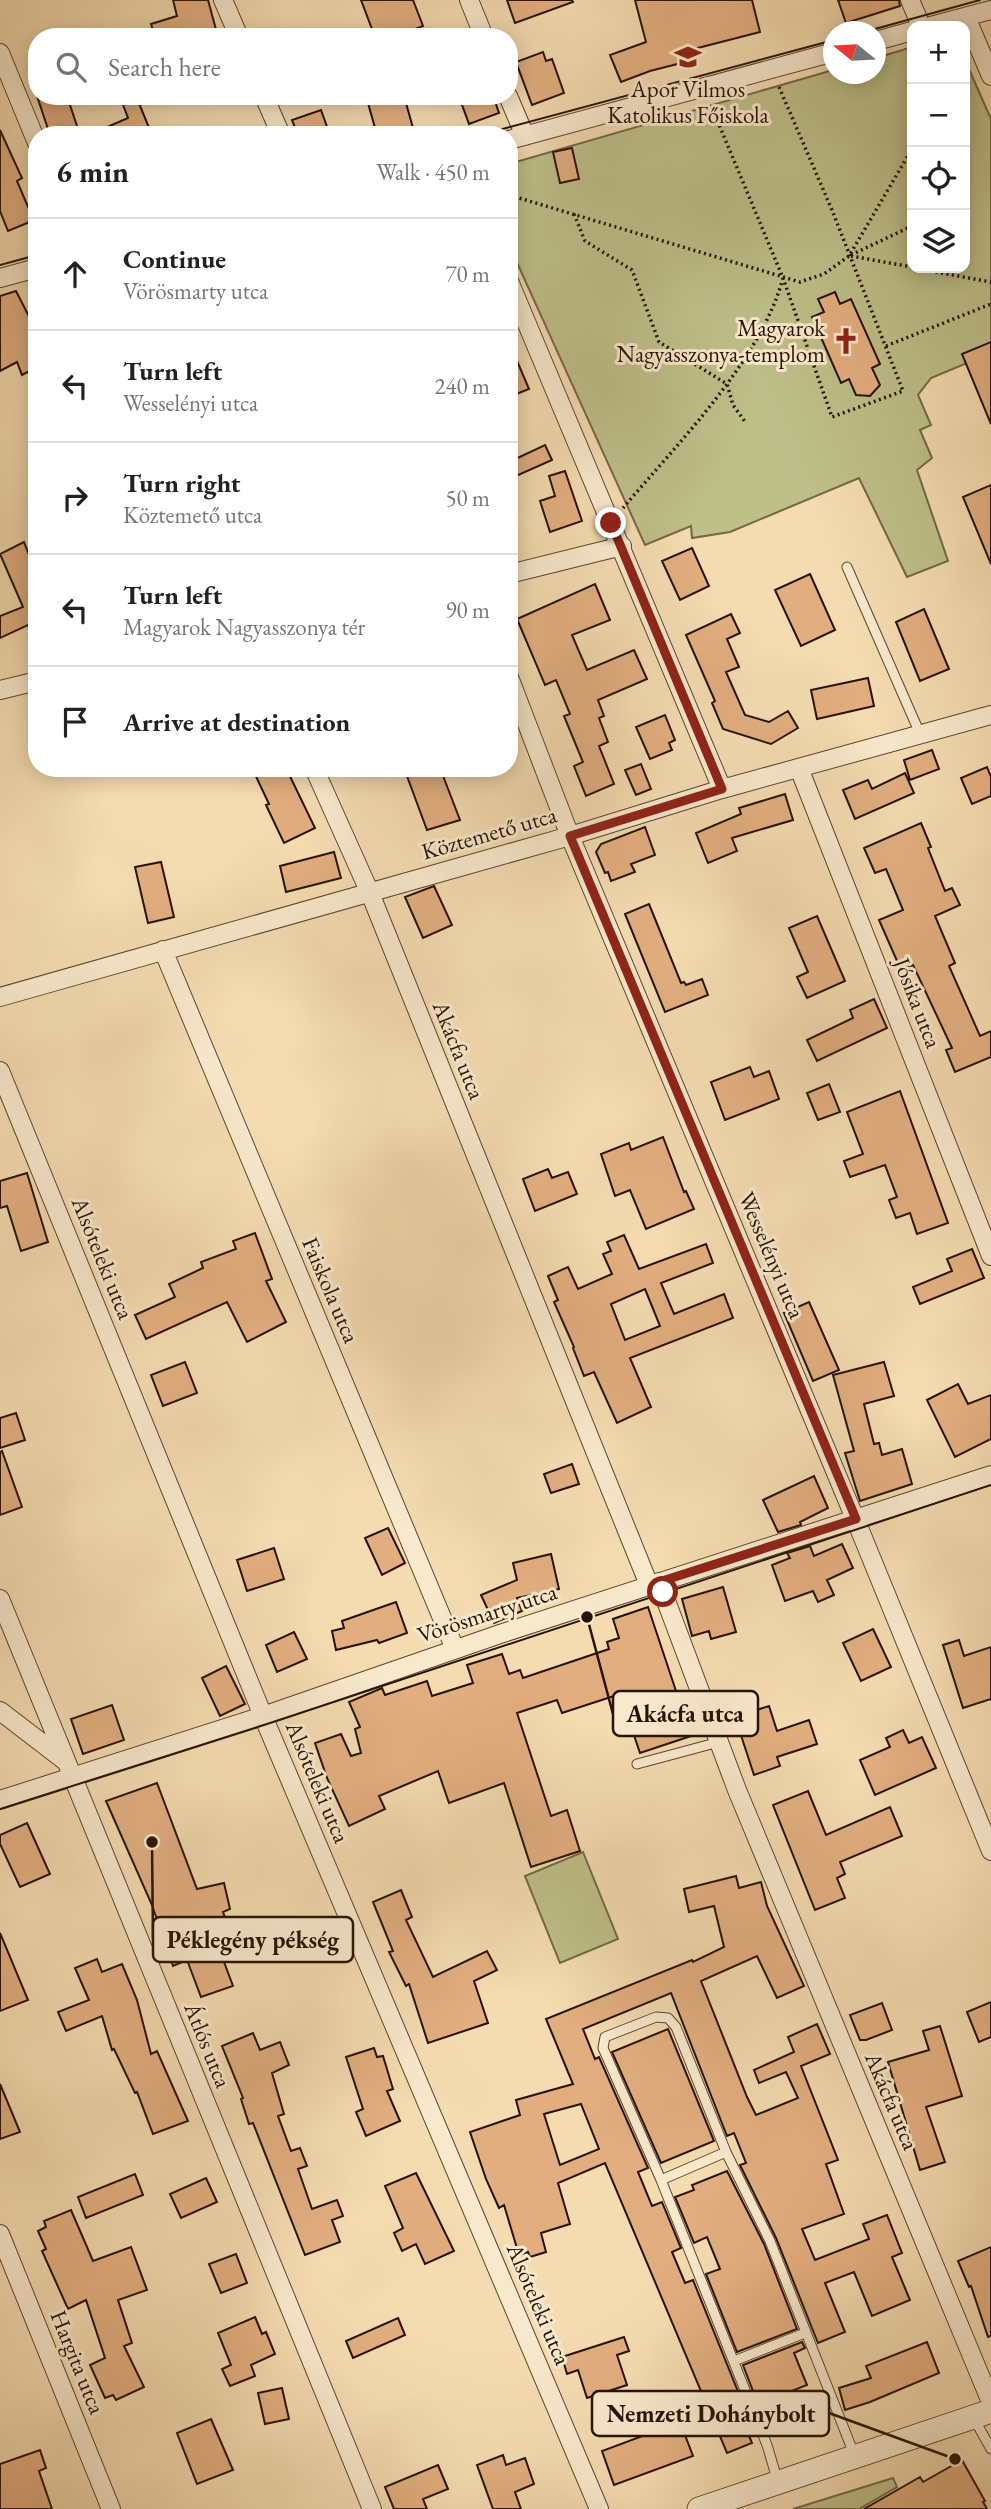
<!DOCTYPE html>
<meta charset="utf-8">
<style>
body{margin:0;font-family:"EB Garamond",serif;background:#f6f6f6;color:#202124}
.controls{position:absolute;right:21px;top:21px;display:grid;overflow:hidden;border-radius:14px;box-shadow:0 4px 18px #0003}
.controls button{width:63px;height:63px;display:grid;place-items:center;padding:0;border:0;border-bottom:2px solid #e0e0e0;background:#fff;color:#202124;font:35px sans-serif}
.compass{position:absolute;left:823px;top:21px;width:63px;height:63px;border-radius:50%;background:#fff;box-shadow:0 4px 18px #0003;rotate:288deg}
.stop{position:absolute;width:21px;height:21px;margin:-16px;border:5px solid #8f2418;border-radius:50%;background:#fff}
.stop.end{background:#8f2418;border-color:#fff;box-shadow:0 2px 7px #0008}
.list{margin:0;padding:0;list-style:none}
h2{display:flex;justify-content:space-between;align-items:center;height:91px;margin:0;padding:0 28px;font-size:30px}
h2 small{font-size:23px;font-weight:400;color:#757577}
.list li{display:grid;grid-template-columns:46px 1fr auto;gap:21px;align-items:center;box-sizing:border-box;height:112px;padding:0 28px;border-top:2px solid #e0e0e0}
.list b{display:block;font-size:26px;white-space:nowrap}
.list p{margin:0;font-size:23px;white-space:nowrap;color:#757577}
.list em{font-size:23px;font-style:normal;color:#757577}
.icon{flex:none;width:38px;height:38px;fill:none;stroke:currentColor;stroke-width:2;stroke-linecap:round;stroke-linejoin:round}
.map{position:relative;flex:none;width:991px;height:2509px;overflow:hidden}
.search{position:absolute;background:#fff;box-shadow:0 4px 18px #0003;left:28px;top:28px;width:490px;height:77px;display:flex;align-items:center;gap:18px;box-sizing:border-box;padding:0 24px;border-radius:28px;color:#757577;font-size:26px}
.panel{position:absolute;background:#fff;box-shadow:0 4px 18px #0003;left:28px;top:126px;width:490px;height:651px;border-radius:28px}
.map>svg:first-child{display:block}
</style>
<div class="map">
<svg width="991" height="2509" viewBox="0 0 991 2509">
<rect width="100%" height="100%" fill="#f4dbb0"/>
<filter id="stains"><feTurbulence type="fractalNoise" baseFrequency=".00286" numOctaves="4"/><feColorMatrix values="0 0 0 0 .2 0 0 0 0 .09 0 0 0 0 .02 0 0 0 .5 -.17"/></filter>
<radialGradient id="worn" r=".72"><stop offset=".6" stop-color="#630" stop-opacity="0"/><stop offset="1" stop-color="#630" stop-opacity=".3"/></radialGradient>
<path fill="#bebf89" stroke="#726946" stroke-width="2" d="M912 47V268H965V60L991 119V353L931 378 918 395 931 425 920 430 932 458 917 470 948 561 907 577 859 478 730 532 692 538 691 526 645 545 509 245V164L833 70 834 74H876V58Z
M583 1852 618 1939 560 1963 525 1876Z
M893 2478 897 2487 859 2509H793Z"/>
<path fill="#e2ae80" stroke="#271303" stroke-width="2" fill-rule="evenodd" d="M173 0H208L218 37H183L182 33 167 37H155L151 24 177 16Z
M361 0H413L423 26 405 33 407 37H375Z
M507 0H572L573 2 515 23Z
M635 0H752L760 32 690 50 693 60 650 71 621 82 610 55 646 42Z
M838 0H899L900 6 846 23Z
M543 52 546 61 552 59 564 93 532 105 516 62Z
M37 96H67L80 135H50Z
M136 96 152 135H89L128 118 122 102Z
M366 96H404L415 135H377Z
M478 96H493L499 113 469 124 461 102Z
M321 110 330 135H298L292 120Z
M0 130 22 178 17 181 28 207 37 206V219L8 231 0 211Z
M572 148 579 179 560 183 553 152Z
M16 291 37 332V367L22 375 17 362 0 371V296Z
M835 292 840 304 851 299 880 364 872 368 880 385 870 396 856 395 849 379 841 383 812 317 824 312 818 299Z
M509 342 529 389 509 397Z
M991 342V424L962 354Z
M545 445 552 460 516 476 509 462Z
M565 471 582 521 550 532 540 501 555 496 549 476Z
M991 485V564L963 497Z
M24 542 37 575V639L30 624 0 638V616L23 607 0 554Z
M692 548 709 586 680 600 662 561Z
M810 574 835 630 801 646 775 590Z
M595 584 610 620 572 635 587 670 634 650 647 679 598 700 604 716 599 718 608 742 599 746 614 784 586 796 574 766 583 762 564 716 570 714 556 680 545 685 517 619Z
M924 609 949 669 920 681 896 622Z
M731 614 740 633 727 639 739 667 726 672 745 715 769 722 788 711 798 728 771 744 723 729 712 703 715 701 686 635Z
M868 678 874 706 817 719 811 690Z
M665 715 675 740 669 743 672 750 650 759 636 727Z
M932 750 939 769 910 780 904 760Z
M641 764 651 789 636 795 625 770Z
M987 767 991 777V796L972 804 961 778Z
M252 768H286L315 828 284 843 266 805 269 804Z
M404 768H440L460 820 427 830Z
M905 773 914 793 855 819 843 790 868 780 872 789Z
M785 794 793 820 732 838 737 851 708 863 696 833 741 814 739 808Z
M921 823 931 847 928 848 945 891 952 888 960 905 935 916 955 963 949 966 980 1036 991 1031V1057L955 1072 946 1050 952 1048 913 965 901 970 879 920 903 910 886 869 875 873 864 848Z
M645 827 655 855 631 864 635 872 611 881 608 872 605 873 596 852 601 844Z
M334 852 341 878 286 892 280 866Z
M161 862 174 917 148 923 135 867Z
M434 886 452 925 423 938 405 897Z
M649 904 681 983 684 982 686 985 702 979 708 995 665 1012 625 914Z
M817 916 845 981 807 998 797 977 808 972 789 928Z
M874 999 887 1028 817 1061 807 1040 853 1018 850 1010Z
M750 1067 754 1077 769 1071 779 1099 725 1120 711 1082Z
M829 1084 840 1112 818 1120 807 1093Z
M900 1091 948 1223 917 1234 910 1213 896 1218 889 1200 897 1197 885 1165 850 1177 844 1161 863 1154 847 1112Z
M663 1137 684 1192 686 1191 694 1209 646 1229 630 1190 615 1196 601 1154 629 1143 631 1150Z
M548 1169 552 1178 568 1172 577 1194 535 1211 523 1179Z
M27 1173 48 1242 21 1251 7 1206 0 1208V1181Z
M255 1233 272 1279 266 1281 286 1322 247 1342 227 1302 146 1339 135 1315 175 1297 169 1284 203 1268 201 1262 236 1249 233 1241Z
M624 1235 639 1269 706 1244 713 1263 661 1283 674 1314 724 1294 733 1318 630 1358 651 1407 617 1423 594 1372 584 1376 573 1348 574 1347 554 1302 558 1300 548 1276 568 1267 578 1289 612 1274 603 1254 611 1251 607 1242ZM645 1289 660 1326 625 1340 611 1304Z
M972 1249 984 1278 920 1304 913 1287 952 1271 947 1259Z
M809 1302 839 1370 813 1381 784 1313Z
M185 1362 197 1393 163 1406 151 1375Z
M884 1362 894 1396 864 1404 874 1444 879 1443 882 1455 902 1449 912 1484 860 1501 845 1453 854 1451 833 1375Z
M958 1384 968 1404 991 1395V1439L955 1457 927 1400Z
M16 1413 25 1440 0 1448V1418Z
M2 1451 22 1507 0 1515V1452Z
M572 1464 579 1484 551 1493 544 1474Z
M814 1476 828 1508 800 1522 801 1525 778 1532 763 1500Z
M388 1528 405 1563 382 1575 365 1538Z
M842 1544 853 1568 827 1580 834 1595 818 1602 813 1591 785 1601 772 1565 790 1558 787 1553 810 1546 814 1556Z
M274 1548 284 1579 247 1591 237 1560Z
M551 1554 559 1589 517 1598 522 1611 494 1623 481 1595 517 1580 513 1563Z
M723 1587 736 1632 711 1639 709 1631 692 1636 682 1599Z
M396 1602 407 1633 379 1643 377 1640 336 1650 332 1631 344 1628 342 1621Z
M648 1607 691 1736 640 1753 620 1694 562 1713 557 1700 517 1713 551 1816 567 1810 580 1851 531 1867 504 1783 449 1803 438 1771 379 1796 385 1809 349 1826 327 1778 315 1743 341 1734 351 1756 361 1753 355 1729 360 1727 349 1702 382 1688 385 1695 427 1681 432 1696 473 1683 467 1665 502 1654 509 1674 520 1670 523 1678 609 1649 607 1642 619 1638 613 1619Z
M873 1629 891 1667 861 1681 843 1643Z
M294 1632 307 1659 277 1672 266 1645Z
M959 1640 964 1656 991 1647V1699L963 1708 943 1645Z
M226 1666 245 1704 220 1716 202 1678Z
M112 1705 124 1740 83 1754 71 1719Z
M769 1706 777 1731 809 1720 817 1744 777 1757 780 1766 754 1775 735 1717Z
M903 1730 909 1743 922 1737 936 1768 875 1795 860 1760 890 1747 886 1738Z
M157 1783 197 1889 224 1883 230 1909 223 1912 236 1948 221 1954 233 1986 201 1997 187 1960 173 1966 152 1905 106 1801Z
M808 1791 826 1835 890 1807 902 1836 840 1862 845 1874 837 1878 845 1898 815 1910 773 1805Z
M27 1823 50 1874 20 1887 0 1844V1835Z
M736 1876 739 1888 761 1882 767 1906 804 1986 777 1998 757 1956 701 1981 747 2097 756 2115 798 2098 786 2072 759 2083 754 2070 794 2052 788 2037 817 2024 830 2054 801 2066 838 2160 826 2164 844 2214 802 2229 815 2260 869 2239 863 2224 887 2215 902 2253 892 2257 910 2300 872 2316 854 2272 825 2283 845 2332 818 2343 776 2238 740 2165 746 2163 734 2133 727 2136 671 1993 583 2029 595 2059 599 2057 648 2168 638 2172 652 2206 662 2202 681 2248 672 2252 685 2283 693 2280 745 2409 739 2411 752 2443 727 2453 605 2163 558 2183 570 2224 541 2233 546 2252 530 2257 528 2252 519 2255 504 2205 499 2208 486 2179 470 2132 520 2115 516 2100 573 2084 546 2019 692 1960 693 1962 724 1947 714 1906 689 1912 684 1889ZM581 2104 599 2149 560 2165 544 2114Z
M401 1890 412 1917 406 1920 433 1977 487 1951 497 1970 474 1981 488 2023 428 2043 409 1984 406 1986 389 1952 393 1951 373 1902Z
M0 1933 28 2000 0 2011Z
M97 1959 102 1972 122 1964 137 2000 151 2054 157 2051 188 2121 153 2134 137 2092 135 2093 114 2049 112 2050 102 2016 66 2031 58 2012 89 2000 75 1968Z
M991 2002V2037L979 2042 967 2012Z
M882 2003 892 2030 866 2040H860L850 2015Z
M940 2026 962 2096 926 2107 945 2162 920 2170 888 2062 929 2050 923 2031Z
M668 2029 714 2141 661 2163 612 2052Z
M253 2033 260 2050 280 2042 289 2065 272 2073 284 2114 278 2116 291 2151 300 2148 307 2166 298 2169 312 2209 337 2200 343 2216 332 2220 340 2242 305 2255 253 2123 249 2124 241 2099 243 2098 222 2046Z
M374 2048 377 2057 383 2056 393 2089 387 2091 400 2121 366 2136 356 2112 363 2109 346 2057Z
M0 2084 20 2132 0 2139Z
M727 2171 764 2244 797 2329 737 2352 706 2274 720 2269 707 2237 694 2243 675 2197 694 2190 692 2185Z
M416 2173 454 2251 425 2264 416 2244 402 2251 394 2233 403 2228 385 2186Z
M135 2174 143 2195 86 2218 78 2197Z
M206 2178 217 2202 181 2218 170 2194Z
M71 2210 93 2261 131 2247 147 2290 118 2300 132 2343 124 2346 144 2387 116 2400 113 2395 105 2398 90 2365 105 2358 86 2300 68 2309 42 2251 46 2249 38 2231 46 2227 44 2221Z
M991 2247V2336L988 2337 971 2286 969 2287 958 2261Z
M236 2254 247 2283 221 2293 209 2264Z
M255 2317 262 2334 266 2332 275 2354 251 2365 255 2376 230 2386 222 2369 231 2365 218 2333Z
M398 2318 405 2335 353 2358 346 2341Z
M624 2337 629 2351 617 2355 627 2385 587 2398 578 2370 567 2374 562 2357Z
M802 2342 805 2348 794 2353 807 2385 758 2404 743 2365Z
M927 2342 939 2373 870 2402 845 2410 839 2388 871 2378 866 2366Z
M282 2388 289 2419 265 2424 258 2393Z
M211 2419 233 2470 197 2484 177 2433Z
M680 2422 693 2456 614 2485 602 2451Z
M40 2450 46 2468 39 2471 52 2509H0V2464Z
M503 2455 506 2465 525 2458 534 2484 515 2492 521 2509H493L477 2465Z
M962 2460 985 2501 983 2502 987 2509H864L920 2477 923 2482Z
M438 2465 448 2489 423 2499 427 2509H394L385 2487Z"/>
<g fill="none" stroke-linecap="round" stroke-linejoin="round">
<defs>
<path id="service" d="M847 567 921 736
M637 1764 719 1742
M661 2180 726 2152
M734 2361 805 2333
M973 2417 991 2449
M778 2482 767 2445 661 2180 603 2048 605 2037 656 2017 668 2018 676 2027 726 2152 770 2241 854 2454"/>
<path id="minor" d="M223 0 239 37
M469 0 484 37
M910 0 921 26
M966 17 991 76
M931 26 991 10
M876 41 912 31
M0 53 37 143
M264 96 281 135
M508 96 525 136
M509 140 834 52
M0 278 37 268
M509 281 722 789
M509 574 622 546
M509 677 570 836 859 1528 991 1851
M0 690 37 681
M314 768 370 893 649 1585
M799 768 991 1256
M163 950 455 1649
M0 997 570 836 722 789 991 715
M0 1071 263 1716 599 2509
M659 1582 737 1790 991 2402
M0 1599 372 2509
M0 1711 64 1760
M0 1800 263 1716 500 1634 991 1475
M0 2234 111 2509"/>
<path id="tertiary" d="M699 2509 991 2411"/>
</defs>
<use href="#service" stroke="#5a452e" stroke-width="11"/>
<use href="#minor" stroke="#5a452e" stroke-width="20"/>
<use href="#tertiary" stroke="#5a452e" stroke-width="25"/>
<path stroke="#271303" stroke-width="3.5" stroke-dasharray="2 3.5" stroke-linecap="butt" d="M779 87 832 210 903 391 832 417 783 278
M509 195 800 282 824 274 849 256 912 149
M965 201H967
M574 214 585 241 632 270 659 342 727 384 733 405 746 423
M851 255 912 226
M851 256 912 267
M914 268 991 282
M886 346 991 304
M623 508C678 443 761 360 783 278L710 103"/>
<use href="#service" stroke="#f8e8cc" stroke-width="9"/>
<use href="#minor" stroke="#f8e8cc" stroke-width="18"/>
<use href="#tertiary" stroke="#f8e8cc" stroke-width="23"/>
<path stroke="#271303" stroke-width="2" d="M864 32 980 0
M480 135 834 40
M0 265 37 255
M0 1809 267 1724 991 1485"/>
</g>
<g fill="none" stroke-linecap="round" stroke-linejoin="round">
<path stroke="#8f2418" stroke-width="9" d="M611 523 722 789 570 836 856 1519 659 1582 663 1592"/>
</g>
<defs>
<symbol id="university-bare" viewBox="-9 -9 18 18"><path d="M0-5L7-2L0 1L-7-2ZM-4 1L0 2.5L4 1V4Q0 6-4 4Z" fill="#8f2418" stroke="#f8e8cc" stroke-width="2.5" paint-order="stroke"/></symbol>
<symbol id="church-bare" viewBox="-9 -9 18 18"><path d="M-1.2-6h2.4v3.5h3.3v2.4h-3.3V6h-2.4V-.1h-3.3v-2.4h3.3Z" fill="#8f2418" stroke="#f8e8cc" stroke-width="2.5" paint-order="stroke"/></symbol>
</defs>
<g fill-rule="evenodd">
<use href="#university-bare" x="669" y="38" width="38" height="38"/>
<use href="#church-bare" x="827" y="322" width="38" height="38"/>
</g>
<g text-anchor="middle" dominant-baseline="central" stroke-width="6" stroke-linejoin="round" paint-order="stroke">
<g font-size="23" fill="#271303" stroke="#f8e8cc">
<text x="688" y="89">Apor Vilmos<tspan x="688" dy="26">Katolikus Főiskola</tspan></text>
<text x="825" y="328" text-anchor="end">Magyarok<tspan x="825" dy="26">Nagyasszonya-templom</tspan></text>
</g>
<g font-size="23" fill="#271303" stroke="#f8e8cc">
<text transform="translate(489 833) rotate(-16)">Köztemető utca</text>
<text transform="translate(918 1003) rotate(69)">Jósika utca</text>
<text transform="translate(459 1050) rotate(68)">Akácfa utca</text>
<text transform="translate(772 1255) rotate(67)">Wesselényi utca</text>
<text transform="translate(103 1258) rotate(68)">Alsóteleki utca</text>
<text transform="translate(331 1290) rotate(67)">Faiskola utca</text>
<text transform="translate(487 1613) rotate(-18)">Vörösmarty utca</text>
<text transform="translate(318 1782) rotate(67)">Alsóteleki utca</text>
<text transform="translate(208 2045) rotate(68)">Átlós utca</text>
<text transform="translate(892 2101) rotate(67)">Akácfa utca</text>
<text transform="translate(539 2304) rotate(67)">Alsóteleki utca</text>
<text transform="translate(78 2362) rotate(68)">Hargita utca</text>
</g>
</g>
<path fill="none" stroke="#271303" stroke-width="2.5" d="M587 1617L613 1714M152 1842L153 1939M955 2459L829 2413"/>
<g fill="#271303" stroke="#f8e8cc" stroke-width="2.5">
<circle cx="587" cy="1617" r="7"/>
<circle cx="152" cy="1842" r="7"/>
<circle cx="955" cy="2459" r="7"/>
</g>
<g fill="#f8e8cc" stroke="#271303" stroke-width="2.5">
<rect x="613" y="1691" width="145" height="45" rx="7"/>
<rect x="153" y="1917" width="200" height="45" rx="7"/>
<rect x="592" y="2391" width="237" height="45" rx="7"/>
</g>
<g font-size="24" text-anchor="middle" font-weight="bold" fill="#271303">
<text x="685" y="1722">Akácfa utca</text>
<text x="253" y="1948">Péklegény pékség</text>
<text x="711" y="2422">Nemzeti Dohánybolt</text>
</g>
<rect width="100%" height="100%" filter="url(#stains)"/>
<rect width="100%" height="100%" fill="url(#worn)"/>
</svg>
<div class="controls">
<button>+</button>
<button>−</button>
<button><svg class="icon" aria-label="locate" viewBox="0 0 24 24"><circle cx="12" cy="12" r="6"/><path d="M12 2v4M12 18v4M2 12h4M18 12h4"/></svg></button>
<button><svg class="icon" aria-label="layers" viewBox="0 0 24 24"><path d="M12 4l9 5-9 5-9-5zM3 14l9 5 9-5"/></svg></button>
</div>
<svg class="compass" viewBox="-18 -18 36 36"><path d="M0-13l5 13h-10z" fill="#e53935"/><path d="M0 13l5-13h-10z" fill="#757577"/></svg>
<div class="stop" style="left:663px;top:1592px"></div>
<div class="stop end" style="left:611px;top:523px"></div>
<div class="search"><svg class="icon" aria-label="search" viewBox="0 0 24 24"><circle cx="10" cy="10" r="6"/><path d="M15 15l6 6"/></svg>Search here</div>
<section class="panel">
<h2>6 min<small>Walk · 450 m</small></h2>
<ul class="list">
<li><svg class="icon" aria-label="ahead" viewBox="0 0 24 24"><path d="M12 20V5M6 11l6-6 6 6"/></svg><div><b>Continue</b><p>Vörösmarty utca</p></div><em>70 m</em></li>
<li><svg class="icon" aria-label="left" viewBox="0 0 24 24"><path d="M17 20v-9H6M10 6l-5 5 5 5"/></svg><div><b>Turn left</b><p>Wesselényi utca</p></div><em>240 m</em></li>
<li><svg class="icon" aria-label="right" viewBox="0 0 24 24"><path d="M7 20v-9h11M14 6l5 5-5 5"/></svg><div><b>Turn right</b><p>Köztemető utca</p></div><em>50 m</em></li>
<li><svg class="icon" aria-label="left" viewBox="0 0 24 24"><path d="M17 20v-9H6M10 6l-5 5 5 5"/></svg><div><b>Turn left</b><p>Magyarok Nagyasszonya tér</p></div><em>90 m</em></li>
<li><svg class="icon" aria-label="arrive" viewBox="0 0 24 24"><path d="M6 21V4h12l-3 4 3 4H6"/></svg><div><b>Arrive at destination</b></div></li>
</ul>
</section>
</div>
